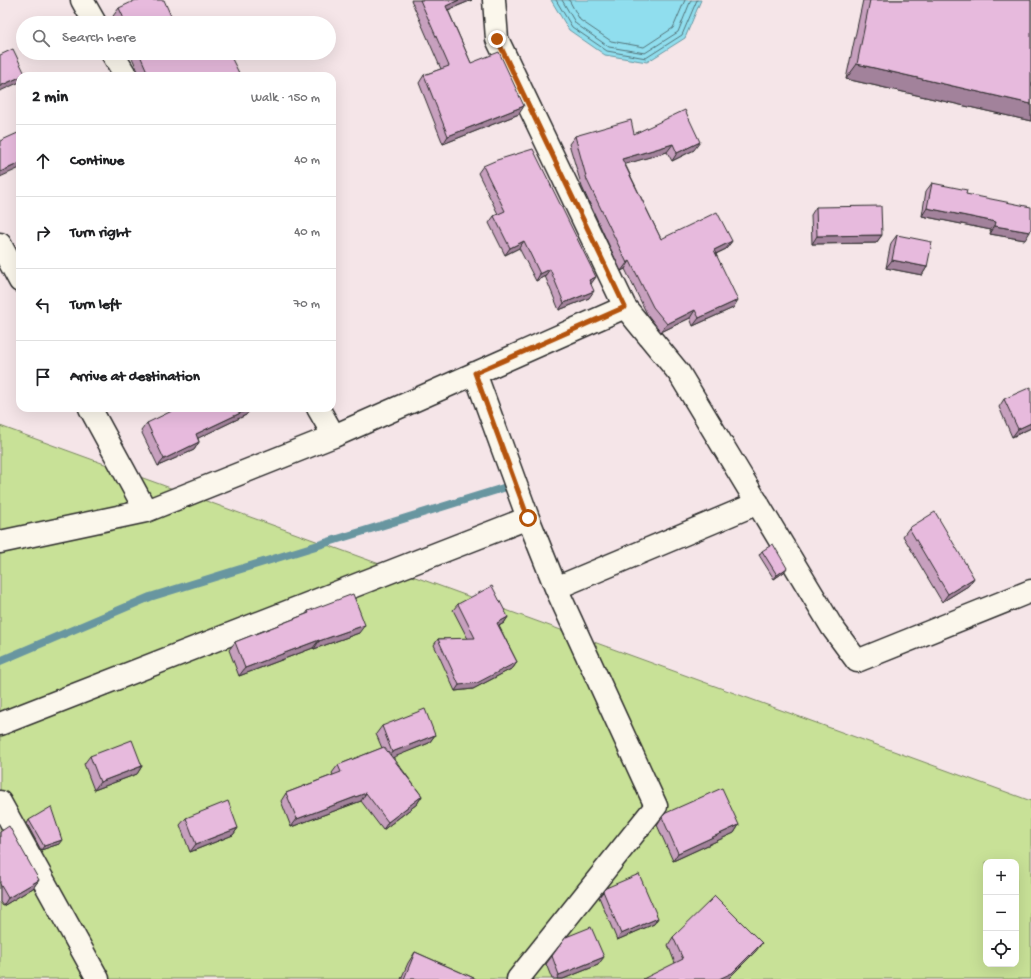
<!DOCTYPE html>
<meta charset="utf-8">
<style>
body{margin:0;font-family:"Gochi Hand",sans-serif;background:#f6f6f6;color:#202124}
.controls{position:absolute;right:12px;bottom:12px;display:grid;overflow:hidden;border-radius:8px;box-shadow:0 4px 16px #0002}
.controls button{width:36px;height:36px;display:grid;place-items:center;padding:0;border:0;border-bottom:1px solid #e0e0e0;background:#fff;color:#202124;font:20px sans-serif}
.stop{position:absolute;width:12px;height:12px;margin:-9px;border:3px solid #b45309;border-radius:50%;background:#fff}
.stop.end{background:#b45309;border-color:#fff;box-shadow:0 1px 4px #0008}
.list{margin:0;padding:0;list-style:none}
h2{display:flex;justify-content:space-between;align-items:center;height:52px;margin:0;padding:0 16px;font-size:17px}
h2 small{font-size:13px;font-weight:400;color:#757577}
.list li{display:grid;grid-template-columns:26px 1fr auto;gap:12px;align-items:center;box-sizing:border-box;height:72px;padding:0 16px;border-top:1px solid #e0e0e0}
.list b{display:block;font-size:15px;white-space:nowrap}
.list em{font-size:13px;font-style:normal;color:#757577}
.icon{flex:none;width:22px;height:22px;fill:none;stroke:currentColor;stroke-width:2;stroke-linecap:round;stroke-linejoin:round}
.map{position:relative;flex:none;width:1031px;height:979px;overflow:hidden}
.search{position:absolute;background:#fff;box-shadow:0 4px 16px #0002;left:16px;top:16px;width:320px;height:44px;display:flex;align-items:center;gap:10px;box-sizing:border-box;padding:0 14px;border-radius:22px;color:#757577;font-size:15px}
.panel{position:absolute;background:#fff;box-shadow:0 4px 16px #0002;left:16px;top:72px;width:320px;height:340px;border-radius:12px}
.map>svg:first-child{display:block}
</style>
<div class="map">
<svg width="1031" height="979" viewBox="0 0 1031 979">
<rect width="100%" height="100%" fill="#f5e5e8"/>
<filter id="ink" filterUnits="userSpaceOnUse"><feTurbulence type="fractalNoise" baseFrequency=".025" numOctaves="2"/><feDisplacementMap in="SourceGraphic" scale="8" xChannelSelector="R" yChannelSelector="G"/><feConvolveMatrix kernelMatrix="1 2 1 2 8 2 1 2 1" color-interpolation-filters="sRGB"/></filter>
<g filter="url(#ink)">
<path fill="#c8e197" stroke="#7a8661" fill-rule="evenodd" d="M0 426 1031 801V979H0ZM986 862H1016V964H986Z"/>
<path fill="#90deee" stroke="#6896a0" d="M551 0H701L685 38 647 62 605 55 569 30Z"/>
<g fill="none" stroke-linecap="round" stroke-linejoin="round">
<path stroke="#537379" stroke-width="1" d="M556 0 572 27 607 51 646 58 682 35 697 0
M562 0 576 24 609 47 645 53 678 32 691 0
M569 0 580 20 611 41 644 47 673 28 685 0"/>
<path stroke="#6896a0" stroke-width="8" d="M0 661 150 597 513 485"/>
<defs>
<path id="minor" d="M82 0 95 23
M112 53 126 76
M0 244 20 281
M625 307 679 373 832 627 857 661 1031 591
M475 373 528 518
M90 408 146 511
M318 408 334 436 625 307 497 39 494 0
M0 542 146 511 334 436
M0 724 528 518 556 588 758 503
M0 802 98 979
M518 979 656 806 556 588"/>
</defs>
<use href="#minor" stroke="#2b2b2b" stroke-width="25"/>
<use href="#minor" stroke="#fbf7ec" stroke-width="22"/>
</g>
<path fill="#c7a0be" stroke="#2b2b2b" d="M411 0H472L448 10 471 63 519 114 443 144 419 83 424 75 441 69Z
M863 0H1031V121L846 79Z
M119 8 174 23H117L113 16Z
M130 53H188L190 58 237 76H140Z
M634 134 694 150 672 161 667 152 625 164 661 239 732 241 726 249 716 254 733 308 693 326 690 318 661 332 647 314 625 269 621 271 582 187 569 144 575 136Z
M483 166 591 284 589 298 559 310 545 276 536 281 519 248 505 255 489 223 494 216 498 214 478 173Z
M932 183 966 194 1025 240 990 234 991 230 922 216 926 191Z
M816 207 882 235 876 243 812 244 811 215Z
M897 235 927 267 922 275 886 268 891 243Z
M1004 399 1031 428 1012 437 999 407Z
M246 415 198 438 199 442 194 450 158 466 141 431 147 423Z
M909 528 974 578 968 586 942 602 903 536Z
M762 551 784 572 774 579 759 555Z
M458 604 508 617 504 623 499 626 517 662 513 668 473 689 455 691 434 645 438 639H468L453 610Z
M308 611 359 633 314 649 313 648 239 676 229 650 235 642 306 614Z
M382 726 435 735 429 743 393 757 422 796 417 804 383 830 361 801 291 827 281 801 286 793 333 775 332 773 338 765 382 748 376 734Z
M90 756 142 766 137 774 94 790 84 764Z
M662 817 739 825 734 833 673 861 657 825Z
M186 818 238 828 233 835 190 852 180 825Z
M29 820 59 844 41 850 27 824Z
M0 832 39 880 33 888 3 906 0 902Z
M606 888 658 918 654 924 617 940 599 897Z
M673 937 756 951 728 979 675 963 668 945Z
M415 952 476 979H401L408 963Z
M552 956 598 965 563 979H552L546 964Z"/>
<path fill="#a2829b" stroke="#2b2b2b" d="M459 0H472L440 13 446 6Z
M857 64 1031 104V121L846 79Z
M20 77V82L0 91V86Z
M524 106 519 114 443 144 448 136Z
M700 142 694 150 672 161 677 153Z
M673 144 667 152 616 167 622 159Z
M20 163V168L0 177V172Z
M927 208 996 222 991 230 922 216Z
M995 226 1030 232 1025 240 990 234Z
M882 235 876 243 812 244 817 236Z
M524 241 519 248 505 255 510 248Z
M732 241 726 249 709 257 714 250Z
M892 260 927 267 922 275 886 268Z
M630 261 625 269 621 271 627 263Z
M550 269 545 276 536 281 540 274Z
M596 277 591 284 589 280Z
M594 291 589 298 559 310 564 303Z
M738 300 733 308 693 326 699 318Z
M695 310 690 318 661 332 667 324Z
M251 408H252L246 415 190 442 196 434Z
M1031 423V428L1012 437 1018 429Z
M199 442 194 450 158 466 164 459Z
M787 568 784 572 774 579 777 575Z
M974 578 968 586 942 602 948 594Z
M508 617 504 623 493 629 497 623Z
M365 625 359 633 314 649 319 641Z
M319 640 313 648 239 676 245 668Z
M517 662 513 668 473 689 455 691 459 685Z
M435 735 429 743 387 760 392 752Z
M142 766 137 774 94 790 100 782Z
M366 793 361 801 291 827 297 819Z
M422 796 417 804 383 830 388 822Z
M739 825 734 833 673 861 678 853Z
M238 828 233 835 190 852 196 844Z
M62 840 59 844 41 850 44 846Z
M39 880 33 888 3 906 8 898Z
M658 918 654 924 617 940 621 934Z
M762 943 756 951 728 979H719Z
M604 957 598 965 563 979H557L559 975Z"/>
<path fill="#e7badd" stroke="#2b2b2b" d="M136 0H164L174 23H126L119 8Z
M420 0H459L446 6 471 63 499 52 524 106 448 136 424 75 449 66Z
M870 0H1031V104L857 64Z
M13 49 25 74 20 76V77L0 86V55Z
M139 53H188L190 58 201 53H229L239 73 234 76H149Z
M685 110 700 142 677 153 673 144 622 159 661 239 717 212 732 241 714 250 738 300 699 318 695 310 667 324 653 307 630 261 627 263 587 180 575 136 631 120 634 134Z
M20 132V163L0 172V141Z
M533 149 596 277 589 280 594 291 564 303 550 269 540 274 524 241 510 248 494 216 505 211 483 166 497 160Z
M932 183 967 190 966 194 1031 207V229L1030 232 995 226 996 222 927 208Z
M881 206 882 235 817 236 816 207Z
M897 235 932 242 927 267 892 260Z
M1031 387V423L1018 429 1004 399Z
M178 408H251L196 434 199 442 164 459 147 423Z
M935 512 974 578 948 594 909 528Z
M773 544 787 568 777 575 762 551Z
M492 586 508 617 497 623 517 662 477 683 459 685 438 639 475 638 458 604Z
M353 594 365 625 319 641V640L245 668 235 642 309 613 308 611Z
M425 709 435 735 392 752 382 726Z
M132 740 142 766 100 782 90 756Z
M384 747 422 796 388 822 366 793 297 819 286 793 341 772 338 765Z
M722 788 739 825 678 853 662 817 666 813Z
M228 801 238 828 196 844 186 818Z
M51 807 62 840 44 846 29 820Z
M9 826 39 880 8 898 0 884V832Z
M639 874 658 918 621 934 603 891 606 888Z
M715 896 762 943 732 973 719 979H643L683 959 673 937Z
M591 927 604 957 559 975 552 956 566 937Z
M415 952 476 979H404Z"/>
</g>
<g fill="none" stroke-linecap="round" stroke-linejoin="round" filter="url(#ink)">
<path stroke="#b45309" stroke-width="5" d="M497 39 625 307 475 373 528 518"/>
</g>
</svg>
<div class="controls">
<button>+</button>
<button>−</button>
<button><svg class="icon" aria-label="locate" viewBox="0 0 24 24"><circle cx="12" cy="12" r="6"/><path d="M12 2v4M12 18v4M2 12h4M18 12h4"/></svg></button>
</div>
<div class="stop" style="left:528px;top:518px"></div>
<div class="stop end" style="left:497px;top:39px"></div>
<div class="search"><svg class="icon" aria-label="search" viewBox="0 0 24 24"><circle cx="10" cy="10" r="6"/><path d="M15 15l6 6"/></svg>Search here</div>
<section class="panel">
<h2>2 min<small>Walk · 150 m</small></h2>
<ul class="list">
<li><svg class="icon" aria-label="ahead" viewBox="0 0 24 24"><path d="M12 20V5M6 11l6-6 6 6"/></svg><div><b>Continue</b></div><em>40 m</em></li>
<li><svg class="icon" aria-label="right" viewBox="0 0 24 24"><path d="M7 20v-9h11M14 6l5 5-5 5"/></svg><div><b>Turn right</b></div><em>40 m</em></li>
<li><svg class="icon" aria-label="left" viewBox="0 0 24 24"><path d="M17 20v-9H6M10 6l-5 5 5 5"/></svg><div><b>Turn left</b></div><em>70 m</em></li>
<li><svg class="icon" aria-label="arrive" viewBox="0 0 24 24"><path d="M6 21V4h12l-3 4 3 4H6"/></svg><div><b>Arrive at destination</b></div></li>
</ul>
</section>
</div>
